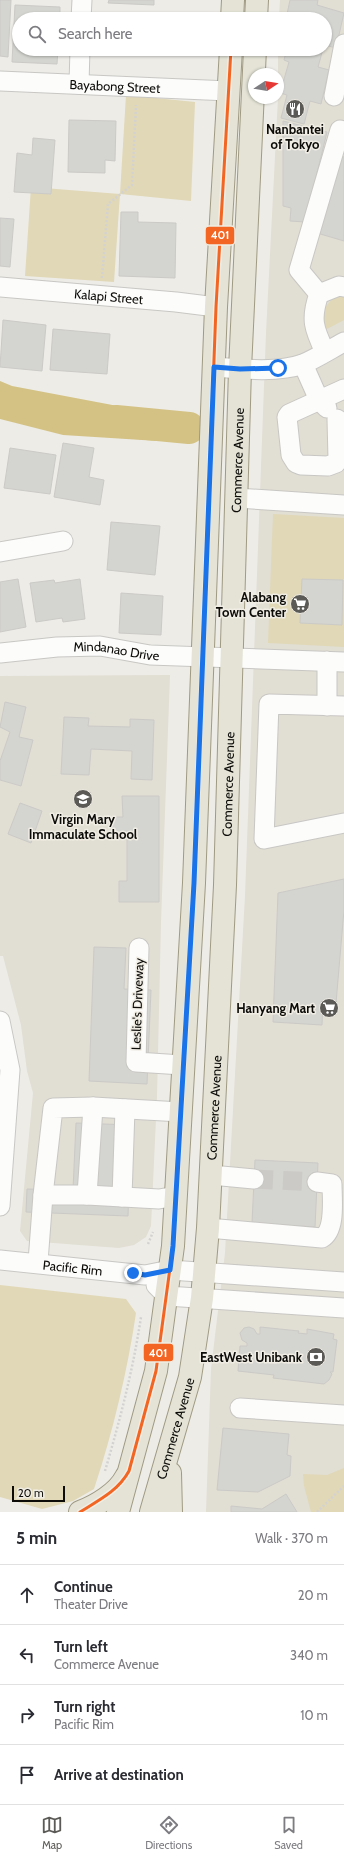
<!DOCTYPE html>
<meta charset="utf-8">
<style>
body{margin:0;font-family:Cabin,sans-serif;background:#f2f2f3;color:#2b2b33}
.compass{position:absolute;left:248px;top:68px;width:36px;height:36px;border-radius:50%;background:#fff;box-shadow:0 1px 3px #0004;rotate:78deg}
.scale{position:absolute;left:12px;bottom:10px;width:53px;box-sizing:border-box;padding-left:4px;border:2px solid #0d0c09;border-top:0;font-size:11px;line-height:14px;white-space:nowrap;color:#0d0c09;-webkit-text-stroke:3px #f0ede4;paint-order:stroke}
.stop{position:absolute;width:12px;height:12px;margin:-9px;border:3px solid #1a73e8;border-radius:50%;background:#fff}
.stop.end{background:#1a73e8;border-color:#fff;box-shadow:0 1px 4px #0008}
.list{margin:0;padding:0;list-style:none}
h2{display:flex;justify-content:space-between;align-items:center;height:52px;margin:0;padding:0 16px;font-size:17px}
h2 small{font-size:13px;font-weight:400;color:#7c7c81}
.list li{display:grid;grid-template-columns:26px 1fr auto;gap:12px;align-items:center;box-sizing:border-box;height:60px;padding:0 16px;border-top:1px solid #e1e1e2}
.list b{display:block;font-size:15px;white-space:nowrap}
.list p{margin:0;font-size:13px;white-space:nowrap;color:#7c7c81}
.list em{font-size:13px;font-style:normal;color:#7c7c81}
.icon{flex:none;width:22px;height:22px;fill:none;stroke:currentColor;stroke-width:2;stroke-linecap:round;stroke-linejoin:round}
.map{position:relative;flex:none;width:344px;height:1512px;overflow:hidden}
.search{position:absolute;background:#fff;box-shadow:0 1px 3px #0004;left:12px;right:12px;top:12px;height:44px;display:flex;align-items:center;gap:10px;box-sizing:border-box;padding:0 14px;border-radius:22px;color:#7c7c81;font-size:15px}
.sheet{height:292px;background:#fff}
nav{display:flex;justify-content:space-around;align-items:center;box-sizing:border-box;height:56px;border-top:1px solid #e1e1e2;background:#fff;font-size:11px;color:#7c7c81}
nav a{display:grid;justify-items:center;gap:2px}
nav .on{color:#5b5a57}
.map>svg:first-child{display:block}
</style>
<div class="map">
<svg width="344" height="1512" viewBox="0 0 344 1512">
<rect width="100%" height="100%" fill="#edece7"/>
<path fill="#e1ded3" d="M280 0H344V1512H206L211 1369 225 1253 245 896 266 333 278 98V49H325V19H279Z
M170 675 161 922 157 1097 151 1226 146 1237 134 1245 119 1248 27 1241 20 1231 33 1093 27 1071 21 1025 3 956H0V676Z"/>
<path fill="#e1d8b7" d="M126 95 195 102 191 201 120 194 114 282 25 276 31 187 120 194Z
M337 296H344V320L325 330C321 312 322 307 337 296Z
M273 514 344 518V647L268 643Z
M0 1285 126 1299 136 1313C127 1373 113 1431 94 1489L73 1501 42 1509 0 1497Z
M344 1468V1512H311L304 1486 303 1474 327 1475Z"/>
<path fill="#d4c285" d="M0 381 12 386 160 414 158 441 63 435 0 419Z"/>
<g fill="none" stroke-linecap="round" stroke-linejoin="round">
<path stroke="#d4c285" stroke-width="32" d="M116 421 189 428"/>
</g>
<path fill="#d4d4d0" stroke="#cbcac7" d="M0 0H11L8 57 0 56Z
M109 0H154V5L108 3Z
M290 0H318L317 5 344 13 336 48 325 45V19H286Z
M15 5 60 7V19H19V49H58L57 64 12 62Z
M287 49H323L318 67 329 70 321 104 310 101 304 124 281 118 287 95 280 93 289 62 284 60Z
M69 120 116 121 115 161 105 160V173L68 172Z
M283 121 327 132 305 222 290 221 291 208 283 206Z
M33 138 55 140 51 194 14 192 17 153 32 155Z
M340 156 344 157V241L317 233Z
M121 212H138V222L176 223 175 278 119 276Z
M0 218 14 219 10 267 0 266Z
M3 320 46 325 42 371 0 367Z
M53 329 110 334 107 374 50 370Z
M63 443 94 448 89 477 104 480 100 505 54 497Z
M10 448 56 455 50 494 4 488Z
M111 522 160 526 155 575 107 570Z
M18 579 26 627 0 632V582Z
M80 579 85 619 63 622 62 618 36 622 30 583 54 580 55 583Z
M302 579 343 580 342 625 300 623Z
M121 593 163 596 161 635 119 633Z
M5 702 26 707 19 737 33 740 21 786 0 780V761L10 732 0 727Z
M64 717 89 718 88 726 130 727V719L154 720 152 780 131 779 132 751 91 749 89 775 61 774Z
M122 796H159V902H119V881H127V835H113L112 817H123Z
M20 803 42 811 31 843 8 834Z
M344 879V910L336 1003 323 1002 322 1025 273 1022 278 893Z
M94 947 126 948 124 989 151 990 147 1084 89 1081Z
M76 1123 131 1125 128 1216 26 1212 27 1189 73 1190Z
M255 1160 318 1163 315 1227 252 1223Z
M249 1327 254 1329 257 1334H260V1327L299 1331 298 1333 307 1334V1329L334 1334 333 1339 337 1340 333 1372H330L332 1374 329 1380 324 1384 273 1378 274 1375 238 1371 240 1346H247V1343L242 1340 240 1333 244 1328Z
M223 1428 289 1434 287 1455 291 1456 290 1476 258 1492 217 1490Z
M286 1494 297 1512H231V1506L262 1509Z"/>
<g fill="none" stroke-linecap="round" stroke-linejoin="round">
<path stroke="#cbcac6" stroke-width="19" stroke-dasharray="19 10" stroke-linecap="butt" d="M254 1179 317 1182"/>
<defs>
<g id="minor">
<path d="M81 19 82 0"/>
<path id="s1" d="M0 81 229 91"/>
<path d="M79 84 80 49"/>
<path d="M334 96 344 44"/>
<path id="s2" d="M0 287 176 302 216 307"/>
<path d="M319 294 299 270 340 130 344 131"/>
<path d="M325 352C314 329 310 319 319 294L339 286 344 287"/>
<path d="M303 364 319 400 327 408"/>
<path d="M214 367C240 369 278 373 303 364 317 358 331 349 344 342"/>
<path d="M337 419 338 459 336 463 328 466 301 465 296 463 291 455 287 417 289 414 344 389"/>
<path d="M237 498 344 505"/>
<path d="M0 552 63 541"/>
<path id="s3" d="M0 653 57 647 100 646 150 655 344 662"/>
<path d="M327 706V661"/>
<path d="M344 706 269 704 264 839 344 823"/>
<path d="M139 948 136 1062 182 1065"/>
<path d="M0 1021 10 1070 0 1206"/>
<path d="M211 1175 254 1179"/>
<path d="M43 1195H87L159 1199 176 1196"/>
<path d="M87 1195 93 1107"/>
<path d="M122 1197 125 1109"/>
<path d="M208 1228 322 1238C336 1230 332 1199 332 1184L317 1182"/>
<path id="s4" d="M0 1260 145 1275 170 1270 344 1282"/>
<path d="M38 1262 43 1195 53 1108 93 1107 181 1112"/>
<path d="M156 1285 167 1296 344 1308"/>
<path d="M240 1408 344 1415"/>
</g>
<g id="major">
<path d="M232 19 233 0"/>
<path d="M256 19 257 0"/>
<path d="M170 1473 171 1512"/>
<path d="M80 1512C96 1506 118 1493 126 1477"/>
<path d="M118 1512 156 1371 173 1246 194 883 216 307 231 49"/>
<path id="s5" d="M151 1512 190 1377 202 1298 208 1228 225 885 240 369 255 49"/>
</g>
</defs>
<use href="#minor" stroke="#c8c7c4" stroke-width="21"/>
<use href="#major" stroke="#9f9a83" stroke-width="24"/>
<path stroke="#d3d2d1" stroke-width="2.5" stroke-dasharray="2 2" stroke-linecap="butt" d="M102 278 108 204 132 185 136 105
M148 1244 153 1232
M105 1471C120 1420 133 1370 141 1317
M317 1512 344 1486"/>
<use href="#minor" stroke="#fcfcfb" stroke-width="19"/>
<use href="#major" stroke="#e4e3d6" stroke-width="22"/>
<defs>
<path id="bus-1" d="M80 1512C99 1500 118 1491 129 1471L156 1371 173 1246 194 883 216 307 231 49"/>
</defs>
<use href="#bus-1" stroke="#f0ede4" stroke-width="6"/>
<use href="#bus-1" stroke="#f26522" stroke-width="3"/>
</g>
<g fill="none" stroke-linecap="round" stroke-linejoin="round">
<path stroke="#1a73e8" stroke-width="5" d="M133 1273 145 1275 170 1270 173 1246 194 883 214 367 240 369 278 368"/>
</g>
<defs>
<symbol id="restaurant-disc" viewBox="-11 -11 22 22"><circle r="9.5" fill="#5b5a57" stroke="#f0ede4"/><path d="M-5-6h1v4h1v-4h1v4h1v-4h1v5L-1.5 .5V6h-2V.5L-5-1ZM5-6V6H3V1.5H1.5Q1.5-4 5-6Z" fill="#fff"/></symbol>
<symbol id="supermarket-disc" viewBox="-11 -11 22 22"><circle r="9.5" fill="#5b5a57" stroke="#f0ede4"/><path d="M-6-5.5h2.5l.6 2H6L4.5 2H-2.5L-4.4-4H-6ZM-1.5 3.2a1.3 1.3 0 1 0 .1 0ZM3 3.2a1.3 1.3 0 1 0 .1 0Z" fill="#fff"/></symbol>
<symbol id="school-disc" viewBox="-11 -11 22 22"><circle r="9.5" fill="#5b5a57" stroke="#f0ede4"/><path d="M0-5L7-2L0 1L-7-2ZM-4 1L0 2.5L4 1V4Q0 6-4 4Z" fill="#fff"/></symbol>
<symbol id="bank-disc" viewBox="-11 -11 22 22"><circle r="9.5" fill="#5b5a57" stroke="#f0ede4"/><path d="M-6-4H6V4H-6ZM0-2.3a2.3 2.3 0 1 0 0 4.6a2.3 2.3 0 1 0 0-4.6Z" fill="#fff"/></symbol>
</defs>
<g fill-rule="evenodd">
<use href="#restaurant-disc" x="284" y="98" width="22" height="22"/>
<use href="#supermarket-disc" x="289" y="593" width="22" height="22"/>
<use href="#school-disc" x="72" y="788" width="22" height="22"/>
<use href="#supermarket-disc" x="318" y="997" width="22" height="22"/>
<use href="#bank-disc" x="305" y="1346" width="22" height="22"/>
</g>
<g text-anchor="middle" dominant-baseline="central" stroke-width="3" stroke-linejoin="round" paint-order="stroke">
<g font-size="13" fill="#0d0c09" stroke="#f0ede4">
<text stroke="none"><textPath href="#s1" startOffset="115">Bayabong Street</textPath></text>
<text stroke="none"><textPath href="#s2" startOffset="109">Kalapi Street</textPath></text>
<text stroke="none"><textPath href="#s5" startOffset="1059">Commerce Avenue</textPath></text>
<text stroke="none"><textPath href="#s3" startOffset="117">Mindanao Drive</textPath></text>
<text stroke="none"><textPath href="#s5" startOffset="735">Commerce Avenue</textPath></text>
<text transform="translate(137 1004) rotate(-88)">Leslie's Driveway</text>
<text stroke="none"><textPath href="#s5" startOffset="411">Commerce Avenue</textPath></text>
<text stroke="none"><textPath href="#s4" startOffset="73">Pacific Rim</textPath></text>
<text stroke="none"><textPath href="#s5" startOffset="87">Commerce Avenue</textPath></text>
</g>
<g font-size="13" font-weight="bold" fill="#0d0c09" stroke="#f0ede4" text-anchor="end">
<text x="295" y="129" text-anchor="middle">Nanbantei<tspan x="295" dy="15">of Tokyo</tspan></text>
<text x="286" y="597">Alabang<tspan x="286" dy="15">Town Center</tspan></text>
<text x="83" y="819" text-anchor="middle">Virgin Mary<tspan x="83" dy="15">Immaculate School</tspan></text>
<text x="315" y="1008">Hanyang Mart</text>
<text x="302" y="1357">EastWest Unibank</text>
</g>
</g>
<g stroke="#f0ede4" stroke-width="1.5">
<rect x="205" y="226" width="30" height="19" rx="4" fill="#f26522"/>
<rect x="143" y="1343" width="31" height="19" rx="4" fill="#f26522"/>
</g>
<g font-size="11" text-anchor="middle" font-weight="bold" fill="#fff">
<text x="220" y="239">401</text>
<text x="158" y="1357">401</text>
</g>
</svg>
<svg class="compass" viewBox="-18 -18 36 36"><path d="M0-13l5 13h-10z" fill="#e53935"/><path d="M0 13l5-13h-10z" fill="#7c7c81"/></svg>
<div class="scale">20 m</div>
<div class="stop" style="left:278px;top:368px"></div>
<div class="stop end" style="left:133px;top:1273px"></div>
<div class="search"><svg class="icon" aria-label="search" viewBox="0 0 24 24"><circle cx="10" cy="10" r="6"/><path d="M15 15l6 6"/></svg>Search here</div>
</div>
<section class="sheet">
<h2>5 min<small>Walk · 370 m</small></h2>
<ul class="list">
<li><svg class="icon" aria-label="ahead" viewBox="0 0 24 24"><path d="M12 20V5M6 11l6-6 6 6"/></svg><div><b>Continue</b><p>Theater Drive</p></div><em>20 m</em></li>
<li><svg class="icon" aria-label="left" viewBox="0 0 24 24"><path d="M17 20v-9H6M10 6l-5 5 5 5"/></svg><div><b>Turn left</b><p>Commerce Avenue</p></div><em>340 m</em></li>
<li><svg class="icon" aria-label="right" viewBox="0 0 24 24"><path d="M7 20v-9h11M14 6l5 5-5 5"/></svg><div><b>Turn right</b><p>Pacific Rim</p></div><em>10 m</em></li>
<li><svg class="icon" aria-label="arrive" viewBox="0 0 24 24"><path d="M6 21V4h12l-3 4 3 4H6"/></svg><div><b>Arrive at destination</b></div></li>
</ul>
</section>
<nav>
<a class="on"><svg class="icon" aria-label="map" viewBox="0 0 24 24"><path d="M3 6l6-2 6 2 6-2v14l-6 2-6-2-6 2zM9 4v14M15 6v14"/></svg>Map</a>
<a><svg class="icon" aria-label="directions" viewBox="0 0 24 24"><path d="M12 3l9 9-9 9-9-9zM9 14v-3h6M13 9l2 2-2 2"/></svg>Directions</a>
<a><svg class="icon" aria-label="saved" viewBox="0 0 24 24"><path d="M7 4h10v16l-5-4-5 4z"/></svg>Saved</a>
</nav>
